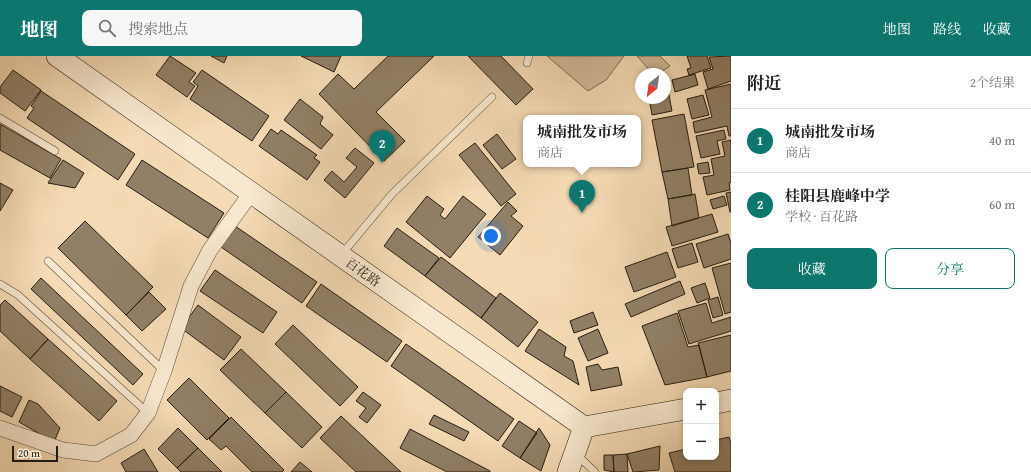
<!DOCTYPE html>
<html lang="zh">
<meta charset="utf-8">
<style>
body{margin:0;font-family:"Gentium Book Plus","Noto Serif SC",serif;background:#f6f6f6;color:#222}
.controls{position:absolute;right:12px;bottom:12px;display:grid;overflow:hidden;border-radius:8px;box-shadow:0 2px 6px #0003}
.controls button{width:36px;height:36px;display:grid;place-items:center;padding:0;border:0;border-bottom:1px solid #e0e0e0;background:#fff;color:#222;font:20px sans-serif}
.compass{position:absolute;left:635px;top:12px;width:36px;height:36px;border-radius:50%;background:#fff;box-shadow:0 2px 6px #0003;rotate:209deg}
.scale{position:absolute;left:12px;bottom:10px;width:46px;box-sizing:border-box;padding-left:4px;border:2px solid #251d13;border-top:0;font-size:11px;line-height:14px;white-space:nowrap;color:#251d13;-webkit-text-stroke:3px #f8e8cf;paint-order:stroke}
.you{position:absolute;left:491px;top:180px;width:14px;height:14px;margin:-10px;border:3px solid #fff;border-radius:50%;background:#1a73e8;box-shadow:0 0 0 6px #1a73e833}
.badge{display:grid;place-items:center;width:26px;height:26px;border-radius:50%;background:#0f766e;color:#fff;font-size:13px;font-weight:700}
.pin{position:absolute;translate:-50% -33px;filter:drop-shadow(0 1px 2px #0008)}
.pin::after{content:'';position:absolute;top:21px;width:14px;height:12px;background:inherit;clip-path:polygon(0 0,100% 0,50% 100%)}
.popup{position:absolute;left:523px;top:59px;width:118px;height:52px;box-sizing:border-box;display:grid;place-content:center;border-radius:8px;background:#fff;filter:drop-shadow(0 1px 3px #0005);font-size:13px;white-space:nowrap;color:#767676}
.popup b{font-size:15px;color:#222}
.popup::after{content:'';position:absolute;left:50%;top:100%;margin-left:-8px;border:8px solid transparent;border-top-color:#fff}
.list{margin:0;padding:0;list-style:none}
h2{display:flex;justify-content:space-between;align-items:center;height:52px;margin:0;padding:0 16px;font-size:17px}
h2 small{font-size:13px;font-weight:400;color:#767676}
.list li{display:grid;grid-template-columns:26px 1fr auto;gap:12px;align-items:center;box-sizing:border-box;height:64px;padding:0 16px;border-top:1px solid #e0e0e0}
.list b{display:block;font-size:15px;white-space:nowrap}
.list p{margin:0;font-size:13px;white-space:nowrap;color:#767676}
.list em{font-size:13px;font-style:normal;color:#767676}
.actions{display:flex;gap:8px;padding:12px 16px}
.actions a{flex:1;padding:9px 0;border:1px solid #0f766e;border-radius:8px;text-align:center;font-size:14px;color:#0f766e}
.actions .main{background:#0f766e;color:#fff}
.icon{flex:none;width:22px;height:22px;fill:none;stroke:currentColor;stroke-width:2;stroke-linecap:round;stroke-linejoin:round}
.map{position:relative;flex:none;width:731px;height:416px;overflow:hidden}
header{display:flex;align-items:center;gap:24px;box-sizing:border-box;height:56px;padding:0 20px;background:#0f766e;color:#fff}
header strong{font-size:19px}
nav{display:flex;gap:22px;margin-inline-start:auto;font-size:14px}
.search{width:280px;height:36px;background:#f6f6f6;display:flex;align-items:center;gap:10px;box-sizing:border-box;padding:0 14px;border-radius:8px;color:#767676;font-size:15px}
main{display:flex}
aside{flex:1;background:#fff}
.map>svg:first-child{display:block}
</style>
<header>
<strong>地图</strong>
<div class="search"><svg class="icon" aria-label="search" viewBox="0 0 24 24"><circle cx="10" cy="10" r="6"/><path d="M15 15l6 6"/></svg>搜索地点</div>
<nav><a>地图</a><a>路线</a><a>收藏</a></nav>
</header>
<main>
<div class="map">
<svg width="731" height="416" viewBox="0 0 731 416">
<rect width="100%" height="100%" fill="#f5dbb5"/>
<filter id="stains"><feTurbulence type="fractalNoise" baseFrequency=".005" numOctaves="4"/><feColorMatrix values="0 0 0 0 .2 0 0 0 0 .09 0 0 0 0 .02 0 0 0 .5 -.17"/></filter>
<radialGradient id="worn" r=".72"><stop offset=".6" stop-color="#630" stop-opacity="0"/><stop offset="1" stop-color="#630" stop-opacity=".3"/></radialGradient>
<path fill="#d2bb99" stroke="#7c6c56" d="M547 0H624L606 24 588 35Z
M637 0H660L670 10 658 18H653Z"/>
<path fill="#918067" stroke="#251d13" d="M170 0 196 17 189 26 195 30 187 41 156 19Z
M211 0H227L224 7Z
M301 0H341L334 16Z
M388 0H434L376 56 405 85 384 105 319 38 338 18 354 33Z
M468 0H501L533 33 516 49Z
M687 0H707L711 12 689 19 687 13 691 12Z
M731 0V25L708 33 703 16 713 13 709 1Z
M13 14 41 34 25 55 0 37V31Z
M202 14 269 60 252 85 190 43 198 30 193 26Z
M695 18 698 29 675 36 672 24Z
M731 28V80H729L727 70 695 77 693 66 712 61 705 34Z
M665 29H667L672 55 652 59 649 42H665Z
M41 35 135 98 118 124 27 62 34 52 31 50Z
M703 39 709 59 692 63 687 43Z
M300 43 323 61 320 68 333 79 321 93 284 64Z
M684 58 694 111 662 116 652 64Z
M0 68 61 103 50 122 0 94Z
M271 73 278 78 281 74 317 99 314 102 320 106 307 124 259 90Z
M724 74 726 83 717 85 720 98 701 102 696 80Z
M497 78 516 103 502 113 483 89Z
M731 84V126L729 127 730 134 707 139 703 121 714 119 711 103 725 100 722 86Z
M475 87 516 138 501 150 459 99Z
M355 92 374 107 345 142 324 124 332 115 344 126 357 111 346 102Z
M63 104 84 117 75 132 48 127Z
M142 104 224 157 208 182 126 129Z
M708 106 710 117 699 118 697 108Z
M688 112 692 139 668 143 662 116Z
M0 127 13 134 0 155Z
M731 136V156H730L726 137Z
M695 138 699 162 672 170 668 143Z
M427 140 444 153 440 159 445 163 463 140 486 158 450 202 406 166Z
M724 140 727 149 713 153 710 144Z
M508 146 517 155 511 160 523 170 500 199 478 181Z
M712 158 718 176 672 190 666 171Z
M85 165 153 231 126 259 58 192Z
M235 170 317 226 302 247 221 191Z
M397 172 439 202 425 220 384 190Z
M728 178 731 187V203L704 212 696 188Z
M692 187 698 206 678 212 672 193Z
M667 196 676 221 634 236 625 211Z
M441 201 496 242 481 262 425 220Z
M731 207V256L725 258 712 212Z
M215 214 277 256 263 277 200 235Z
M41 222 143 318 133 329 31 233Z
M680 225 685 238 631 261 625 248Z
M705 227 710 242 697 247 691 232Z
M321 228 402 285 387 306 306 250Z
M149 236 166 253 142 275 126 259Z
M500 237 538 266 518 291 481 262Z
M718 241 723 259 713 262 708 244Z
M5 244 48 283 30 303 0 275V249Z
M706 247 712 267 731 261V275L689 288 678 255Z
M198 249 241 281 224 304 181 272Z
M593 256 598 269 574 277 570 265Z
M677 257 688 291 699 289 707 321 665 329 642 270Z
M293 269 358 331 340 350 275 288Z
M539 273 566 291 564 300 573 305 579 329 525 295Z
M598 273 608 297 588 305 578 282Z
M731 279V315L707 321 698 287Z
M48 283 117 345 99 365 30 303Z
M406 288 514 363 498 385 391 310Z
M241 293 286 336 265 357 220 314Z
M598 308 602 314 618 311 622 329 591 335 586 311Z
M189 322 229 362 207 384 167 344Z
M0 330 22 341 12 361 0 355Z
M286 336 322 371 302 392 265 357Z
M363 336 381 349 367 367 359 361 366 352 356 345Z
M29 344 38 348 60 372 54 386 19 366Z
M434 359 469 376 464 385 429 368Z
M341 360 401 416H356L320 382Z
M231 361 284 414 282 416H252L226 390 221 394 209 383Z
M519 365 537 377 520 402 502 390Z
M178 372 198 392 177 412 158 393Z
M539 372 550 389 541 415 520 402Z
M410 373 490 415V416H447L400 392Z
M729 381 731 388V416H675L669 397 686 393V401H716V384Z
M660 390 659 414 633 416 627 398Z
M198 392 222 416H181L177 412Z
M144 393 158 416H126L121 407Z
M627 398 628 416H614L613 399Z
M604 399H613L614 416 604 414Z
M300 406 312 416H291Z"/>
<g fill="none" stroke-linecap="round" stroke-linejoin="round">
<defs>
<path id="lane" d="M527 7 529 0
M0 62 55 95
M342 198 392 138 492 41
M48 205 164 315
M0 228 18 239 148 357
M576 398 595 416"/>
<path id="street" d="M0 372 63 394 96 398 131 379 148 357 164 315 191 230 210 194 251 137"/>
<path id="secondary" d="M57 0 584 371 686 353
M716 347 731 344
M568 416 584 371"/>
</defs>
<use href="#lane" stroke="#594c3c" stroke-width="8"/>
<use href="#street" stroke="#594c3c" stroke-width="16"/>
<use href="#secondary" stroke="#251d13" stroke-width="22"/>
<use href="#lane" stroke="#f8e8cf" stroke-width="7"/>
<use href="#street" stroke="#f8e8cf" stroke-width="15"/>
<use href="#secondary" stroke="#f8e8cf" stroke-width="21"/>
</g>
<g text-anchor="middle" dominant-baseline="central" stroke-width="4" stroke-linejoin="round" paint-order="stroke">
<g font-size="13" fill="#251d13" stroke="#f8e8cf">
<text transform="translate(363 216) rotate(35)">百花路</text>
</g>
</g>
<rect width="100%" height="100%" filter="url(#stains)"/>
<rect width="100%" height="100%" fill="url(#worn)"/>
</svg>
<div class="controls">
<button>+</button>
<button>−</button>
</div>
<svg class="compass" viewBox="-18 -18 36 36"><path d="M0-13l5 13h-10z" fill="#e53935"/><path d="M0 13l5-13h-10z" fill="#767676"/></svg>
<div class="scale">20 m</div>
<div class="you"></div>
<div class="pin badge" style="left:582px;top:157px">1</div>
<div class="popup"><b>城南批发市场</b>商店</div>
<div class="pin badge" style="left:382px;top:107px">2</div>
</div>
<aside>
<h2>附近<small>2个结果</small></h2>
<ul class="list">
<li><span class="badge">1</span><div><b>城南批发市场</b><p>商店</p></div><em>40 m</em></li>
<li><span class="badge">2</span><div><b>桂阳县鹿峰中学</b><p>学校 · 百花路</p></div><em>60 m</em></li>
</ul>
<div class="actions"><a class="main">收藏</a><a>分享</a></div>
</aside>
</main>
